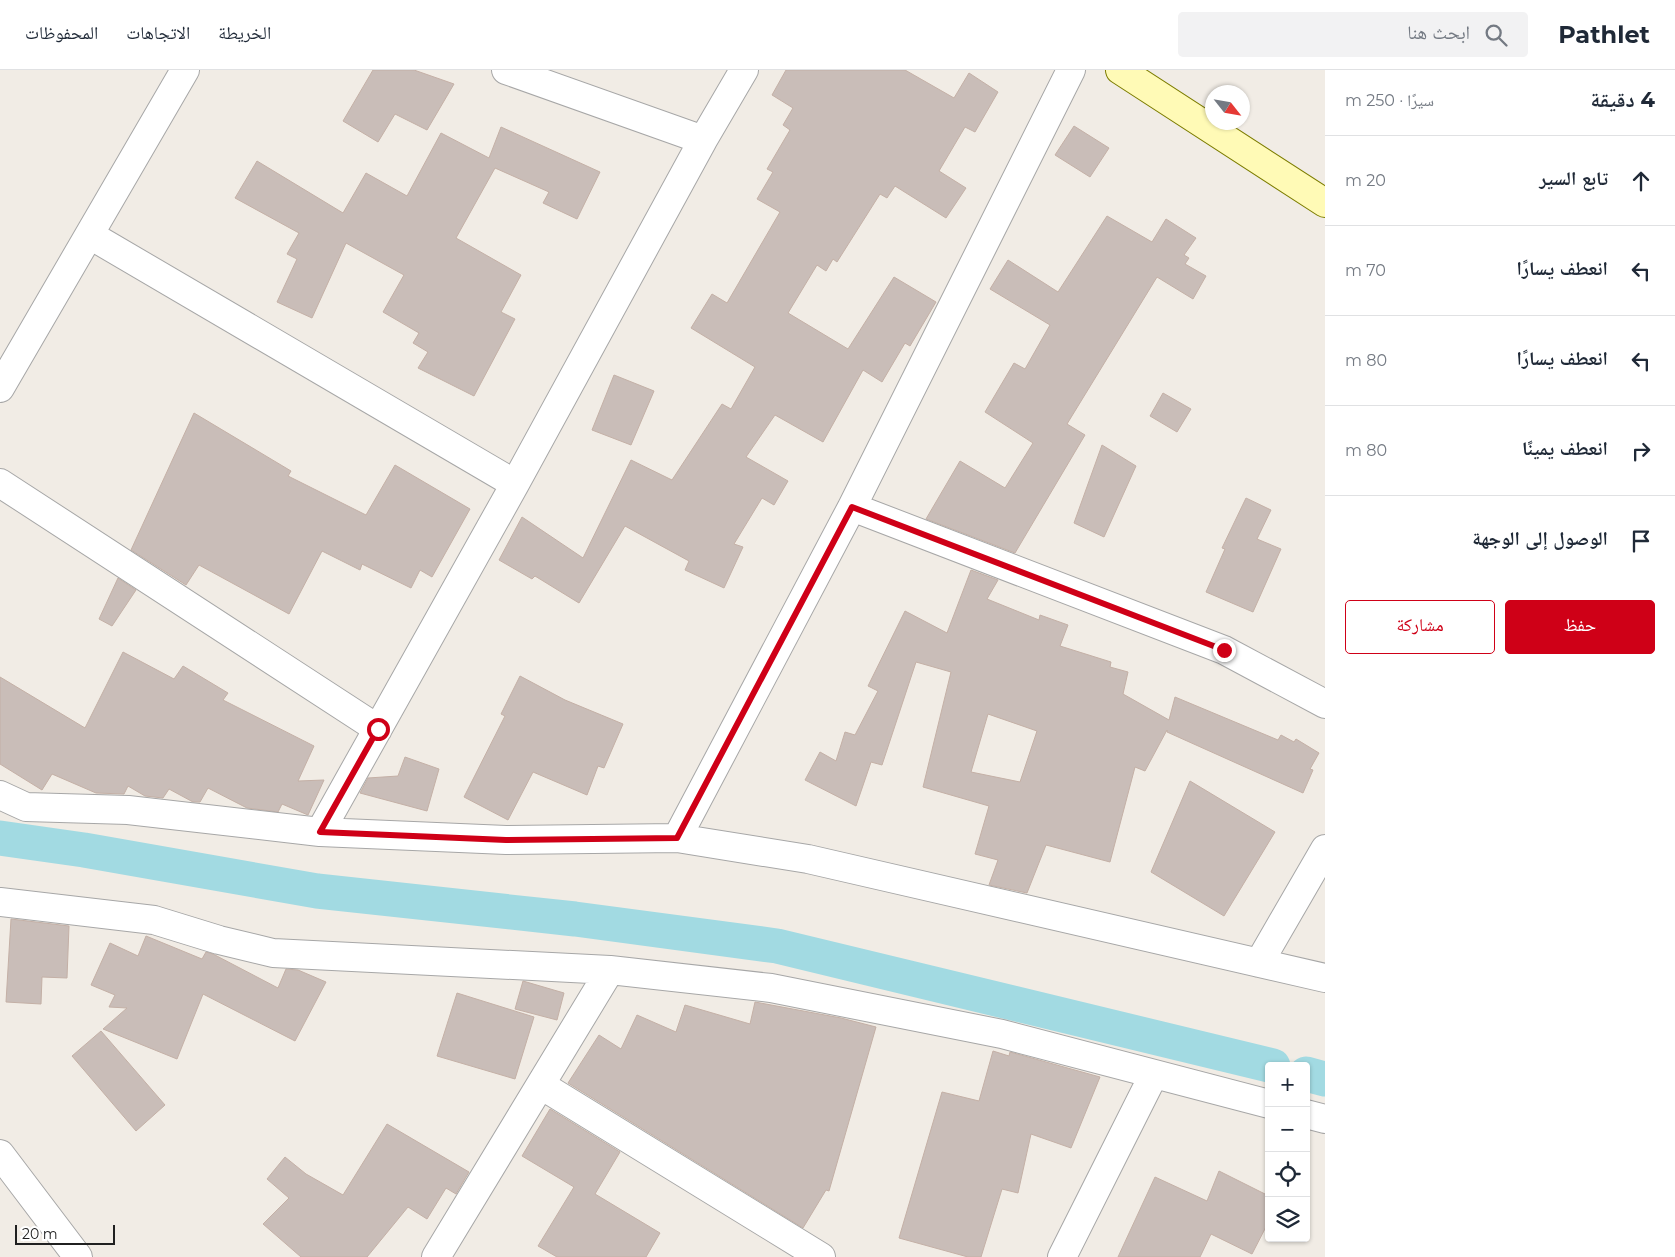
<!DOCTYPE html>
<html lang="ar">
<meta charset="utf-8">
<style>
body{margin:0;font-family:Montserrat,"Noto Naskh Arabic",sans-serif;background:#f2f2f3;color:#1f2937;direction:rtl}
.controls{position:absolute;right:15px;bottom:15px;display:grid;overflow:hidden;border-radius:5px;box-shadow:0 1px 4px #0004}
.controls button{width:45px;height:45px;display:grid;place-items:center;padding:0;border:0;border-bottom:1px solid #e0e1e3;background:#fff;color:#1f2937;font:25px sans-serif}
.compass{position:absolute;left:1205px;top:15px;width:45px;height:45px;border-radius:50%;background:#fff;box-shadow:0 1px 4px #0004;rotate:121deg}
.scale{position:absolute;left:15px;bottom:12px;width:100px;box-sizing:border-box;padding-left:5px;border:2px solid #202020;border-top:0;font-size:14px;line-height:18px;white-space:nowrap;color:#202020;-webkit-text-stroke:4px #fff;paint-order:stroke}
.stop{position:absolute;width:15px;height:15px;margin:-11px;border:4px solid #cf0017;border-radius:50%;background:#fff}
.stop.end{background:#cf0017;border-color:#fff;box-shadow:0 1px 5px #0008}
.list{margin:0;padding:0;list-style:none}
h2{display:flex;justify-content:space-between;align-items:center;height:65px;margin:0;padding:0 20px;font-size:21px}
h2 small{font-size:16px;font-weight:400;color:#747a83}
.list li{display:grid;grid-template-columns:32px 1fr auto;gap:15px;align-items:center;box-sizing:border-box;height:90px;padding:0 20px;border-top:1px solid #e0e1e3}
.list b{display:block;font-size:19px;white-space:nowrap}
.list em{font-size:16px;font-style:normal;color:#747a83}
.actions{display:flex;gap:10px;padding:15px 20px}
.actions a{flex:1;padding:11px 0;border:1px solid #cf0017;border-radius:5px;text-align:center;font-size:18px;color:#cf0017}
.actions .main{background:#cf0017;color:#fff}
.icon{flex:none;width:28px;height:28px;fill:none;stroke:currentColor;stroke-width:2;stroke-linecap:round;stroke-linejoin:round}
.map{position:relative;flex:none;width:1325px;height:1187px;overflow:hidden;direction:ltr}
header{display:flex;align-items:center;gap:30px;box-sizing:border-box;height:70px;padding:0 25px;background:#fff;border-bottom:1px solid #e0e1e3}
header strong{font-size:24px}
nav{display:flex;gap:28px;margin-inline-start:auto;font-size:18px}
.search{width:350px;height:45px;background:#f2f2f3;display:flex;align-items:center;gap:12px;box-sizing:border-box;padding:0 18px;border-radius:5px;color:#747a83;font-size:19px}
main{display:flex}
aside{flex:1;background:#fff}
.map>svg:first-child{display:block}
</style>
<header>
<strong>Pathlet</strong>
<div class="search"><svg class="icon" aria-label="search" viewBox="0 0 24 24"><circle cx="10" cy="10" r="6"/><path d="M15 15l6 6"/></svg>ابحث هنا</div>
<nav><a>الخريطة</a><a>الاتجاهات</a><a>المحفوظات</a></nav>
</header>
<main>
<aside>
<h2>4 دقيقة<small>سيرًا · 250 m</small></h2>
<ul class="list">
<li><svg class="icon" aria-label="ahead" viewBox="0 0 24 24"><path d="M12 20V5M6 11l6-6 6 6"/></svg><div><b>تابع السير</b></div><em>20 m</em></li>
<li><svg class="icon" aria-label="left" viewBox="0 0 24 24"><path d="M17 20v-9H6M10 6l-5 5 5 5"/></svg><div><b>انعطف يسارًا</b></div><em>70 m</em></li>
<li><svg class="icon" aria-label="left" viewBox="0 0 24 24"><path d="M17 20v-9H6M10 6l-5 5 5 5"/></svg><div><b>انعطف يسارًا</b></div><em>80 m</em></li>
<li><svg class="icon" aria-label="right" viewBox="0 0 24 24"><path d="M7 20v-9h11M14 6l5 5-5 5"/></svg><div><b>انعطف يمينًا</b></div><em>80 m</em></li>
<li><svg class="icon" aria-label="arrive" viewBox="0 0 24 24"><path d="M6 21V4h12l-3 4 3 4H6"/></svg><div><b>الوصول إلى الوجهة</b></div></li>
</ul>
<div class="actions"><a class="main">حفظ</a><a>مشاركة</a></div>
</aside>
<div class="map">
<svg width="1325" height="1187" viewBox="0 0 1325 1187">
<rect width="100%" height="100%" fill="#f1ece5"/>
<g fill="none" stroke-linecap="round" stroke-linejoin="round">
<path stroke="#a2dae2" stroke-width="35" d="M0 768 84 780 317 821 575 849 777 876 1273 996
M1306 1004 1325 1009"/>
</g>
<path fill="#c9bdb8" stroke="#c4b0a6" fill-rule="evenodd" d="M373 0H414L454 14 427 60 395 44 378 72 343 51Z
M786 0H905L954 28 969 3 998 22 975 62 965 57 939 101 966 118 946 148 895 116 887 128 880 124 837 192 833 189 826 201 817 195 788 243 848 279 894 207 936 232 910 276 905 273 882 312 863 300 823 372 775 345 746 387 788 411 774 435 762 428 734 474 743 477 724 518 685 500 689 491 625 456 579 533 535 506 532 509 499 490 522 447 583 488 631 390 672 410 722 334 731 339 755 297 691 258 712 224 727 233 780 142 757 129 773 102 767 99 790 60 783 55 793 38 772 25Z
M1074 56 1109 78 1090 107 1055 85Z
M501 57 600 102 577 149 543 133 549 122 495 98 456 168 521 205 501 242 515 249 474 326 418 298 428 282 413 273 419 263 383 242 404 205 346 173 312 248 277 232 297 189 287 184 299 163 235 128 257 91 343 143 366 103 407 126 441 63 489 88Z
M1107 146 1152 172 1166 149 1196 168 1184 185 1189 188 1185 194 1206 206 1193 229 1157 207 1067 354 1085 365 1015 483 926 449 960 391 1005 418 1033 373 985 342 1014 293 1025 299 1050 255 990 219 1008 190 1058 222Z
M614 305 654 321 631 375 592 360Z
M1163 323 1191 339 1177 362 1150 346Z
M194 343 291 401 288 406 366 445 395 395 470 439 432 507 420 500 411 518 362 494 360 500 322 481 289 544 199 495 186 515 131 480Z
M1102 375 1136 396 1104 467 1074 453Z
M1246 428 1271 440 1257 469 1281 479 1253 542 1206 522 1225 479 1222 478Z
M971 500 998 510 987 529 1039 550 1040 545 1068 555 1060 576 1111 592 1110 597 1128 602 1123 624 1169 650 1175 627 1278 670 1281 665 1294 672 1296 669 1319 683 1310 699 1313 700 1303 723 1167 662V660L1145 701 1135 697 1110 792 1046 775 1027 823 989 815 998 790 975 784 989 736 923 717 951 602 916 592 882 695 871 692 856 736 805 710 820 682 836 691 845 662 855 665 878 621 868 616 905 541 947 563ZM988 644 1037 661 1020 712 971 702Z
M118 508 136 520 112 556 99 549Z
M123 582 174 609 183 596 228 623 223 630 314 676 298 711 324 710 308 745 282 734 278 742 247 738 208 718 200 732H193L169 719 163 728 145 726 128 716 124 724 96 723 52 704 42 720 0 694V607L85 658Z
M520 606 565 630 623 654 604 698 598 696 587 725 533 702 508 750 464 727 505 646 501 644Z
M405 687 439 699 427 741 360 723 368 708 398 706Z
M1190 711 1275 762 1224 846 1151 802Z
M11 849 69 856 67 908 42 907 41 934 6 932Z
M146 866 202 889 206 882 213 884 278 918 286 899 298 900 326 912 295 971 203 924 177 989 103 959 127 938 109 937 115 925 91 915 110 873 138 886Z
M523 911 564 923 557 950 515 939Z
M457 923 534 947 515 1009 437 986Z
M755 932 841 948 876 957 829 1121 826 1120 803 1158 568 1013 599 965 621 979 637 945 676 962 685 935 750 954Z
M101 961 165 1035 136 1061 72 986Z
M993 981 1009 986 1010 982 1100 1007 1071 1078 1031 1064 1018 1123 1002 1119 981 1187H968L899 1168 942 1022 979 1031Z
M550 1039 620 1082 595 1124 660 1163 646 1187H557L538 1176 574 1117 522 1086Z
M387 1054 469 1102 456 1124 446 1118 427 1149 408 1137 367 1187H301L263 1154 289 1128 267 1109 285 1087 306 1104 343 1125Z
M1219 1101 1269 1126V1151L1252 1184 1211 1164 1200 1187H1118L1155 1107 1207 1131Z"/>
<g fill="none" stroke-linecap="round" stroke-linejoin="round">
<defs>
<path id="street" d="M506 0 703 70
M90 165 515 414
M0 318 185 0
M0 413 378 659
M852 437 1224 580 1325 634
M0 725 26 737 128 740 320 762 506 770 677 768 808 789 1325 908
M320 762 515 414 703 70 744 0
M677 768 852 437 1071 0
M0 832 154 850 219 870 273 883 610 900 771 918 1002 964 1269 1034
M1259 893 1325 779
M541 1015 821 1187
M1306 1044 1325 1049
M0 1084 78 1187
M436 1187 610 900
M1062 1187 1154 1004"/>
<path id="secondary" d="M1120 0 1325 133"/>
</defs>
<use href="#street" stroke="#a7a7a7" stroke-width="30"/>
<use href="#secondary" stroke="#7d7d00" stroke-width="30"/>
<use href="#street" stroke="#fff" stroke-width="28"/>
<use href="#secondary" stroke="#fffab6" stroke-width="28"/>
</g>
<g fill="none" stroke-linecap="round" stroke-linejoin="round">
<path stroke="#cf0017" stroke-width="6" d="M378 659 320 762 506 770 677 768 852 437 1224 580"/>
</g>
</svg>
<div class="controls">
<button>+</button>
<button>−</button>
<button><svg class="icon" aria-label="locate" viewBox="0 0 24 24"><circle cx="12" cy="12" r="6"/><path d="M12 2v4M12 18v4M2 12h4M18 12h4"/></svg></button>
<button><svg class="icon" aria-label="layers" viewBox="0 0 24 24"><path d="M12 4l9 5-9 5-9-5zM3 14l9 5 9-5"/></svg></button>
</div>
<svg class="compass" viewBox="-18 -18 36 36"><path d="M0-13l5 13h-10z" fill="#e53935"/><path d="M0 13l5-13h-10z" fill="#747a83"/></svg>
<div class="scale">20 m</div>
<div class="stop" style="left:378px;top:659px"></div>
<div class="stop end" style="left:1224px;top:580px"></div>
</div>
</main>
